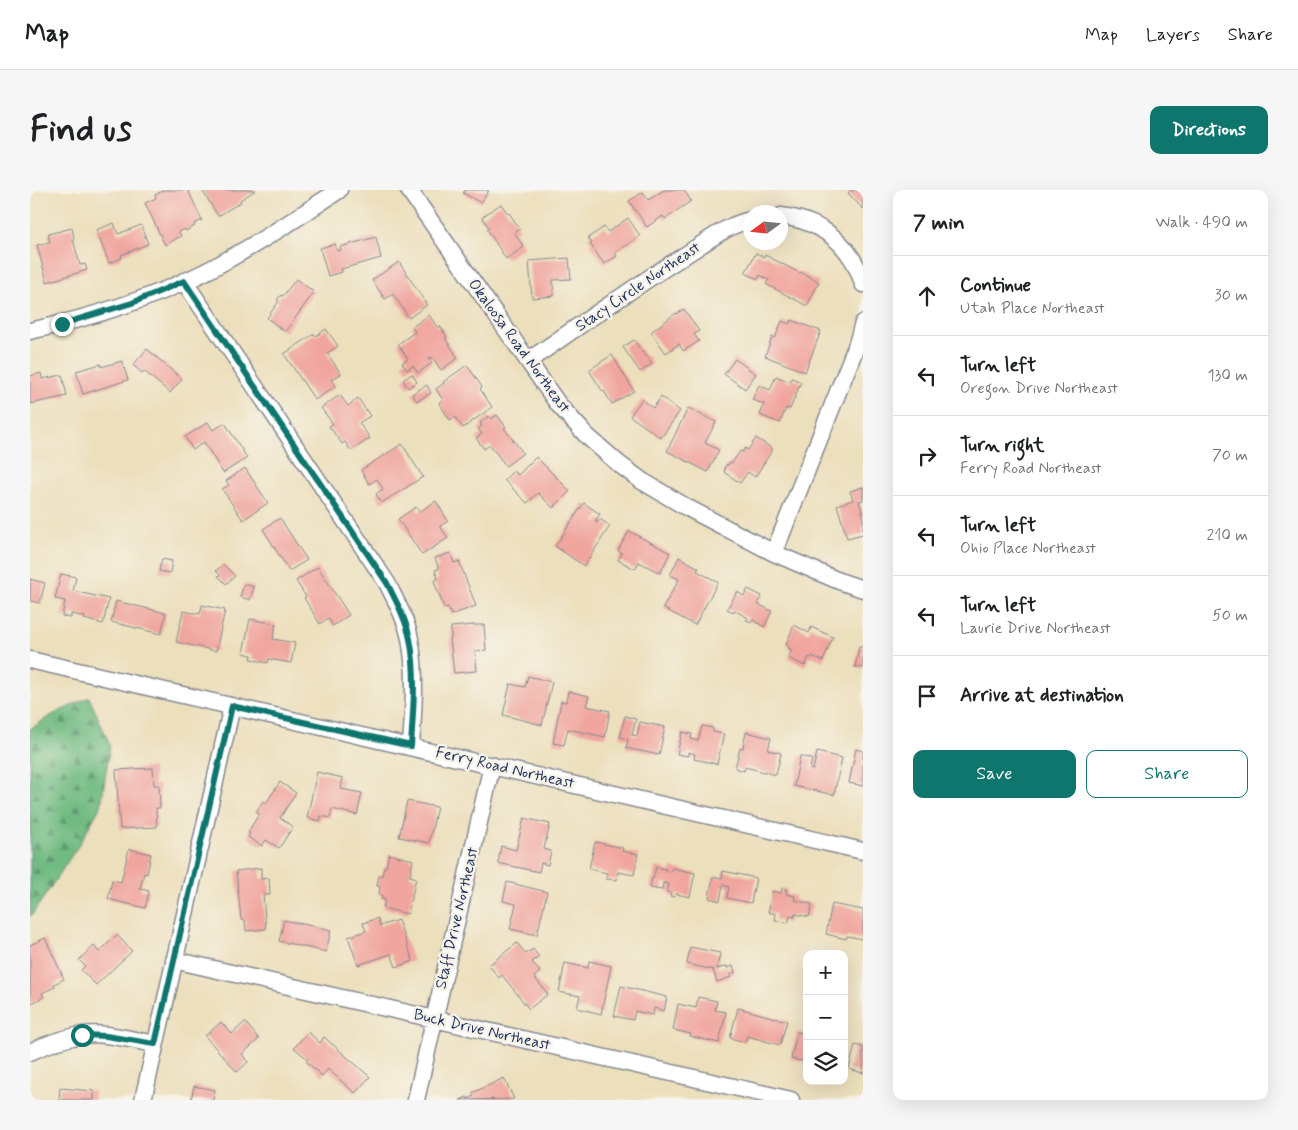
<!DOCTYPE html>
<meta charset="utf-8">
<style>
body{margin:0;font-family:Mynerve,sans-serif;background:#f6f6f6;color:#202124}
.controls{position:absolute;right:15px;bottom:15px;display:grid;overflow:hidden;border-radius:10px;box-shadow:0 5px 20px #0002}
.controls button{width:45px;height:45px;display:grid;place-items:center;padding:0;border:0;border-bottom:1px solid #e0e0e0;background:#fff;color:#202124;font:25px sans-serif}
.compass{position:absolute;left:713px;top:15px;width:45px;height:45px;border-radius:50%;background:#fff;box-shadow:0 5px 20px #0002;rotate:255deg}
.stop{position:absolute;width:15px;height:15px;margin:-11px;border:4px solid #0f766e;border-radius:50%;background:#fff}
.stop.end{background:#0f766e;border-color:#fff;box-shadow:0 1px 5px #0008}
.list{margin:0;padding:0;list-style:none}
h2{display:flex;justify-content:space-between;align-items:center;height:65px;margin:0;padding:0 20px;font-size:21px}
h2 small{font-size:16px;font-weight:400;color:#757577}
.list li{display:grid;grid-template-columns:32px 1fr auto;gap:15px;align-items:center;box-sizing:border-box;height:80px;padding:0 20px;border-top:1px solid #e0e0e0}
.list b{display:block;font-size:19px;white-space:nowrap}
.list p{margin:0;font-size:16px;white-space:nowrap;color:#757577}
.list em{font-size:16px;font-style:normal;color:#757577}
.actions{display:flex;gap:10px;padding:15px 20px}
.actions a{flex:1;padding:11px 0;border:1px solid #0f766e;border-radius:10px;text-align:center;font-size:18px;color:#0f766e}
.actions .main{background:#0f766e;color:#fff}
.icon{flex:none;width:28px;height:28px;fill:none;stroke:currentColor;stroke-width:2;stroke-linecap:round;stroke-linejoin:round}
.map{position:relative;flex:none;width:833px;height:910px;overflow:hidden;border-radius:10px}
header{display:flex;align-items:center;gap:30px;box-sizing:border-box;height:70px;padding:0 25px;background:#fff;border-bottom:1px solid #e0e0e0}
header strong{font-size:24px}
nav{display:flex;gap:28px;margin-inline-start:auto;font-size:18px}
.intro{display:flex;align-items:center;justify-content:space-between;box-sizing:border-box;height:120px;padding:0 30px}
h1{margin:0;font-size:35px}
.button{padding:12px 22px;border-radius:10px;background:#0f766e;color:#fff;font-size:18px;font-weight:700}
main{display:flex;gap:30px;padding:0 30px}
aside{flex:1;background:#fff;border-radius:10px;box-shadow:0 5px 20px #0002}
.map>svg:first-child{display:block}
</style>
<header>
<strong>Map</strong>
<nav><a>Map</a><a>Layers</a><a>Share</a></nav>
</header>
<div class="intro"><h1>Find us</h1><a class="button">Directions</a></div>
<main>
<div class="map">
<svg width="833" height="910" viewBox="0 0 833 910">
<defs>
<pattern id="forest-firs" width="22" height="20" patternUnits="userSpaceOnUse" patternTransform="scale(1.25)"><rect width="22" height="20" fill="#71bb82"/><path d="M5 1l3.5 6h-7zM16 11l3.5 6h-7z" fill="#5c986e"/></pattern>
</defs>
<rect width="100%" height="100%" fill="#f7f3e8"/>
<filter id="ink" filterUnits="userSpaceOnUse"><feTurbulence type="fractalNoise" baseFrequency=".02" numOctaves="2"/><feDisplacementMap in="SourceGraphic" scale="10" xChannelSelector="R" yChannelSelector="G"/><feConvolveMatrix kernelMatrix="1 2 1 2 8 2 1 2 1" color-interpolation-filters="sRGB"/></filter>
<filter id="wash" filterUnits="userSpaceOnUse"><feTurbulence type="fractalNoise" baseFrequency=".0096" numOctaves="4" result="noise"/><feDisplacementMap in="SourceGraphic" scale="20" xChannelSelector="R" yChannelSelector="G"/><feGaussianBlur stdDeviation="1.12" result="paint"/><feColorMatrix in="noise" values="0 0 0 0 0 0 0 0 0 0 0 0 0 0 0 0 0 1.4 0 .05"/><feComposite in="paint" operator="in"/></filter>
<g filter="url(#wash)">
<rect width="100%" height="100%" fill="#ecdfbc"/>
<path fill="url(#forest-firs)" stroke="#467570" d="M59 507 80 555 71 616 48 656 2 725 0 726V539L22 525Z"/>
<g id="blocks">
<path fill="#f0a69f" d="M134 0H158L172 30 164 34 165 36 156 41 155 39 149 42 151 46 135 55 115 13 126 8 125 5Z
M172 0H226L210 10 211 12 188 26Z
M435 0H459L451 13 433 3Z
M634 0H654L661 11 635 29 633 26 617 37 599 11 613 2 618 10Z
M821 0H833V19L818 3Z
M471 14 478 24 479 23 490 39 484 42 494 57 476 69 457 39 459 38 452 27Z
M598 28 610 46 585 63 587 66 574 74 560 54 562 53 558 48 574 37 578 42Z
M84 33 88 44 111 35 118 54 91 65 92 68 79 73 66 40Z
M42 38 44 48 43 49 50 75 55 74 57 80 17 92 7 55 20 52 18 44Z
M346 47 351 68 311 79 312 82 298 86 290 58 305 54 307 61 311 60 310 57Z
M726 63 734 67 735 65 770 83 771 82 789 92 777 116 736 94 739 90 730 85 728 89 715 83Z
M539 68 541 89 523 90 524 106 502 108 499 71Z
M369 72 397 115 379 128 363 104 355 109 342 90Z
M266 89 284 102 255 142 237 128 249 111 247 110 251 105 253 106Z
M654 119 669 141 664 144 669 151 653 161 649 154 636 163 621 142 646 123 647 124Z
M399 125 408 138 410 136 417 147 415 148 428 168 411 180 402 167 399 168 402 173 388 183 383 176 377 180 372 173 378 169 368 154 385 142 382 137Z
M761 130 791 141 775 182 735 166 742 147 745 148 752 131 759 134Z
M296 139 308 156 297 163 311 184 301 190 306 196 285 210 254 164 284 144 286 146Z
M604 150 615 166 617 165 622 174 610 182 593 157Z
M117 159 152 189 140 203 114 181 112 183 103 175Z
M582 165 604 201 582 214 574 201 573 202 559 180Z
M705 169 726 184 715 199 694 184Z
M92 171 98 190 53 204 46 181 71 174V177Z
M437 175 452 197 450 199 462 217 433 238 425 227 420 230 409 213 413 210 406 199 414 193 413 192Z
M11 183 12 189 32 185 37 206 0 214V186Z
M382 184 387 192 378 198 373 190Z
M746 186 760 192 762 188 771 192 760 219 756 218 750 233 730 225 734 214 722 210 729 195 740 200Z
M397 195 401 203 387 211 382 204Z
M310 205 318 216 328 208 340 226 329 233 340 248 321 261 315 252 312 254 299 236 303 234 291 218Z
M631 207 650 221 631 248 600 226 612 209 623 218Z
M658 218 686 232 675 253 689 260 678 282 637 261Z
M467 225 476 237 474 238 493 263 476 276 460 255 454 259 446 248 452 244 448 239 452 236 450 233 459 226 461 229Z
M178 232 183 240 195 233 217 268 193 283 174 252 163 260 155 247Z
M726 248 743 259 725 287 718 282 710 293 694 282 695 279 694 278 697 274 698 275 700 272 702 273 710 261 713 262 715 258 718 260Z
M372 254 393 287 351 313 346 304 353 299 347 289 339 294 331 280Z
M506 267 540 301 523 318 508 303 497 313 474 290 483 281 488 285Z
M215 278 238 313 213 330 192 299 199 295 196 291Z
M833 297V310L829 311 833 324V344L817 348 807 315 823 310 820 301Z
M406 311 418 331 410 336 418 348 392 365 368 329 386 317 389 322Z
M554 313 570 324 565 331 567 333 570 329 580 336 554 376 525 356Z
M250 328 277 370 259 381 233 339Z
M599 341 640 363 630 383 609 372 605 379 588 370 592 363 588 361Z
M420 363 424 373 429 371 446 416 421 425 418 417 414 418 404 391 408 389 405 380 409 379 405 368Z
M649 367 669 378 667 381 688 392 665 435 633 418 649 389 640 385Z
M132 369 142 371 140 383 129 381Z
M193 374 205 386 196 394 188 386 190 385 186 381Z
M288 377 319 425 303 436 298 428 290 434 274 408 276 407 266 391Z
M31 384 46 387 43 401 79 409 73 434 54 429 55 427 41 424V428L32 426 35 411 25 409Z
M0 389 15 393 10 413 0 411Z
M214 394 224 397 220 410 210 407Z
M718 399 732 406 728 414 742 421 734 437 723 430 722 432 716 430 718 428 704 420 703 422 697 419 707 402 714 406Z
M86 411 136 423 131 444 81 432Z
M172 415 195 420 186 461 146 452 153 421 170 424Z
M220 429 246 434 243 449 265 453 261 473 239 469 238 473 221 469 222 465 213 463Z
M443 435H454L456 460 445 461 447 481 424 483 420 449H421V437Z
M764 435 779 443 781 437 803 447 793 471 782 466 781 468 779 467 775 476 758 468 762 460 758 458 759 456 756 454Z
M829 457H833V478L825 477Z
M498 486 522 492 512 535 473 525 480 494 495 497Z
M538 501 559 506 556 516 580 521 575 547 538 539 534 555 523 553 531 511 536 512Z
M595 526 606 529 602 545 607 546 610 532 635 537 629 565 596 558 598 549 590 547Z
M672 536 683 538V542L694 544 687 574 664 569 665 564 658 562V566L647 564 652 542 662 544 661 549 668 551Z
M716 542 741 548 738 560 751 563 746 585 715 577 714 581 705 578 710 558H713Z
M826 559 833 561V596L819 593Z
M787 562 812 568 804 605 764 596 770 566 782 569 780 579 783 580Z
M123 578 124 595H129L130 618H126L127 637 90 639 86 580Z
M287 582 313 588 311 599 332 603 327 625 302 619 300 628 291 626 290 631 277 628Z
M250 592 266 603 250 628 263 637 249 658 236 650 232 656 218 647 220 643 218 642 229 624 226 622 233 611 236 613Z
M377 611 407 617 399 653 369 647Z
M494 628 520 634 514 659 521 661 518 675 511 673 509 682 468 673 471 656 486 660Z
M565 652 593 658 592 661 608 664 604 685 588 682 587 690 576 689 577 683 559 679Z
M99 659 121 664 117 684 114 683 110 699 119 701 115 718 78 709 82 690 91 692Z
M359 664 383 670 380 686 386 688 378 724 353 718 355 709H351L352 705H349L350 697 347 696 349 685 352 686 354 677H356Z
M626 677 636 679 635 681 641 682 642 678 665 683 660 707 646 704 645 707 640 706 641 703 637 702 639 694 633 693 632 700 620 698 622 688 623 689Z
M231 678V689L239 688 240 705H233L236 739 216 741 215 730H211L206 681Z
M693 681 726 688 721 713 697 708 699 697 693 695 690 711 679 708 683 687 692 688Z
M477 692 517 702 507 745 480 739 486 714 473 711Z
M752 698 757 700 756 704 765 706 764 710 782 714 779 727 765 724V727L760 726 758 733 745 730 746 724 738 722 742 706V701L751 703Z
M802 714 833 720V749L817 746 816 749 796 744Z
M348 728 350 736 368 730 383 771 366 777 361 764 328 775 318 747 336 741 333 733Z
M254 730 301 740 296 762 249 751Z
M87 745 102 761 66 795 51 780 55 776 49 770 64 756 69 762Z
M15 748 34 789 24 794 25 797 12 803 14 807 0 814V755Z
M487 753 496 764 503 759 509 767 502 772 510 782 504 787 518 804 499 819 472 785 469 788 459 775Z
M660 757 690 763 687 779 697 776V778L703 776 705 783 700 785 701 787 687 792 683 780H684L657 774Z
M559 771 581 776 571 824 547 818 550 806 529 802 535 773 558 778Z
M591 796 637 807 634 821 624 818 623 825 605 821 603 830 584 826Z
M668 807 687 811 685 820 696 822 689 853 660 846 661 844 643 840 648 814 666 818Z
M708 818 757 831 750 855 717 846 715 852 700 848Z
M191 832 202 844 215 832 229 849 212 864 218 872 207 882 175 846Z
M278 842 290 853 294 847 340 887 325 903 298 879 292 886 276 871 278 869 264 858Z
M767 842 777 844V872L761 869Z
M825 855 833 857V883L819 879Z
M474 888 484 909 430 910 437 907 438 909 444 906 442 903Z
M164 896 185 900 183 910H161Z
M30 898 64 901V910H29Z"/>
</g>
</g>
<g filter="url(#ink)">
<use href="#blocks" fill-opacity="0" stroke="#84878d" stroke-width="1"/>
<g fill="none" stroke-linecap="round" stroke-linejoin="round">
<defs>
<path id="street" d="M379 0 528 214 557 246 589 274 612 291 656 317 744 363 809 391 833 399
M751 26C791 31 822 54 833 94
M154 91 357 393C366 411 376 429 380 449 387 485 383 521 381 557
M0 141C59 128 118 110 173 83 220 59 264 30 309 0
M498 171C552 134 605 96 660 62 679 50 699 34 721 30
M744 363 827 154 833 133
M0 470 833 661
M144 770 761 910
M0 862C17 854 34 848 52 845 76 842 102 850 125 854
M113 910 202 516
M386 910 462 575"/>
</defs>
<use href="#street" stroke="#84878d" stroke-width="19"/>
<use href="#street" stroke="#fff" stroke-width="16"/>
</g>
</g>
<g fill="none" stroke-linecap="round" stroke-linejoin="round" filter="url(#ink)">
<path stroke="#0f766e" stroke-width="6" d="M32 134 102 113 154 91 357 393C366 411 376 429 380 449 387 484 383 521 381 556L202 516 125 854 76 846 52 845"/>
</g>
<g text-anchor="middle" dominant-baseline="central" stroke-width="5" stroke-linejoin="round" paint-order="stroke">
<g font-size="16" fill="#1b2f5e" stroke="#f7f3e8">
<text transform="translate(608 97) rotate(-34)">Stacy Circle Northeast</text>
<text transform="translate(489 156) rotate(54)">Okaloosa Road Northeast</text>
<text transform="translate(475 578) rotate(13)">Ferry Road Northeast</text>
<text transform="translate(427 728) rotate(-77)">Staff Drive Northeast</text>
<text transform="translate(452 840) rotate(13)">Buck Drive Northeast</text>
</g>
</g>
</svg>
<div class="controls">
<button>+</button>
<button>−</button>
<button><svg class="icon" aria-label="layers" viewBox="0 0 24 24"><path d="M12 4l9 5-9 5-9-5zM3 14l9 5 9-5"/></svg></button>
</div>
<svg class="compass" viewBox="-18 -18 36 36"><path d="M0-13l5 13h-10z" fill="#e53935"/><path d="M0 13l5-13h-10z" fill="#757577"/></svg>
<div class="stop" style="left:52px;top:845px"></div>
<div class="stop end" style="left:32px;top:134px"></div>
</div>
<aside>
<h2>7 min<small>Walk · 490 m</small></h2>
<ul class="list">
<li><svg class="icon" aria-label="ahead" viewBox="0 0 24 24"><path d="M12 20V5M6 11l6-6 6 6"/></svg><div><b>Continue</b><p>Utah Place Northeast</p></div><em>30 m</em></li>
<li><svg class="icon" aria-label="left" viewBox="0 0 24 24"><path d="M17 20v-9H6M10 6l-5 5 5 5"/></svg><div><b>Turn left</b><p>Oregon Drive Northeast</p></div><em>130 m</em></li>
<li><svg class="icon" aria-label="right" viewBox="0 0 24 24"><path d="M7 20v-9h11M14 6l5 5-5 5"/></svg><div><b>Turn right</b><p>Ferry Road Northeast</p></div><em>70 m</em></li>
<li><svg class="icon" aria-label="left" viewBox="0 0 24 24"><path d="M17 20v-9H6M10 6l-5 5 5 5"/></svg><div><b>Turn left</b><p>Ohio Place Northeast</p></div><em>210 m</em></li>
<li><svg class="icon" aria-label="left" viewBox="0 0 24 24"><path d="M17 20v-9H6M10 6l-5 5 5 5"/></svg><div><b>Turn left</b><p>Laurie Drive Northeast</p></div><em>50 m</em></li>
<li><svg class="icon" aria-label="arrive" viewBox="0 0 24 24"><path d="M6 21V4h12l-3 4 3 4H6"/></svg><div><b>Arrive at destination</b></div></li>
</ul>
<div class="actions"><a class="main">Save</a><a>Share</a></div>
</aside>
</main>
